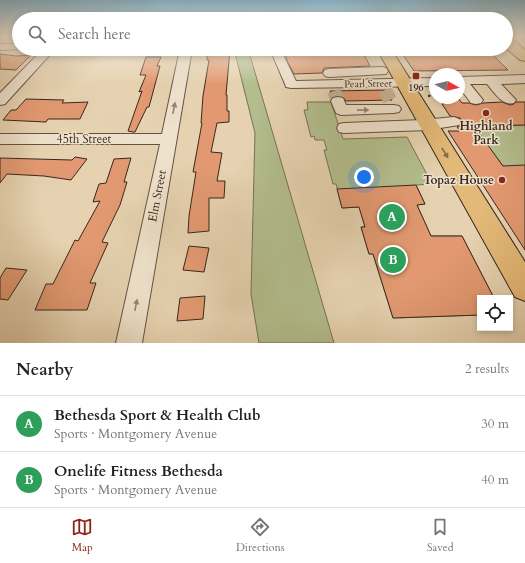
<!DOCTYPE html>
<meta charset="utf-8">
<style>
body{margin:0;font-family:Cardo,serif;background:#f2f2f2;color:#202124}
.controls{position:absolute;right:12px;bottom:12px;display:grid;overflow:hidden;border-radius:0px;box-shadow:0 2px 6px #0003}
.controls button{width:36px;height:36px;display:grid;place-items:center;padding:0;border:0;border-bottom:1px solid #e0e0e0;background:#fff;color:#202124;font:20px sans-serif}
.compass{position:absolute;left:429px;top:68px;width:36px;height:36px;border-radius:50%;background:#fff;box-shadow:0 2px 6px #0003;rotate:98deg}
.you{position:absolute;left:364px;top:177px;width:14px;height:14px;margin:-10px;border:3px solid #fff;border-radius:50%;background:#1a73e8;box-shadow:0 0 0 6px #1a73e833}
.badge{display:grid;place-items:center;width:26px;height:26px;border-radius:50%;background:#8f2418;color:#fff;font-size:13px;font-weight:700}
.pin{position:absolute;translate:-50% -50%;border:2px solid #fff;box-shadow:0 1px 4px #0006}
.list{margin:0;padding:0;list-style:none}
h2{display:flex;justify-content:space-between;align-items:center;height:52px;margin:0;padding:0 16px;font-size:17px}
h2 small{font-size:13px;font-weight:400;color:#757577}
.list li{display:grid;grid-template-columns:26px 1fr auto;gap:12px;align-items:center;box-sizing:border-box;height:56px;padding:0 16px;border-top:1px solid #e0e0e0}
.list b{display:block;font-size:15px;white-space:nowrap}
.list p{margin:0;font-size:13px;white-space:nowrap;color:#757577}
.list em{font-size:13px;font-style:normal;color:#757577}
.icon{flex:none;width:22px;height:22px;fill:none;stroke:currentColor;stroke-width:2;stroke-linecap:round;stroke-linejoin:round}
.map{position:relative;flex:none;width:525px;height:343px;overflow:hidden}
.search{position:absolute;background:#fff;box-shadow:0 2px 6px #0003;left:12px;right:12px;top:12px;height:44px;display:flex;align-items:center;gap:10px;box-sizing:border-box;padding:0 14px;border-radius:22px;color:#757577;font-size:15px}
.sheet{height:164px;background:#fff}
nav{display:flex;justify-content:space-around;align-items:center;box-sizing:border-box;height:56px;border-top:1px solid #e0e0e0;background:#fff;font-size:11px;color:#757577}
nav a{display:grid;justify-items:center;gap:2px}
nav .on{color:#8f2418}
.map>svg:first-child{display:block}
</style>
<div class="map">
<svg width="525" height="343" viewBox="0 0 525 343">
<rect width="100%" height="100%" fill="#e6d2b0"/>
<filter id="stains"><feTurbulence type="fractalNoise" baseFrequency=".005" numOctaves="4"/><feColorMatrix values="0 0 0 0 .2 0 0 0 0 .09 0 0 0 0 .02 0 0 0 .5 -.17"/></filter>
<radialGradient id="worn" r=".72"><stop offset=".6" stop-color="#630" stop-opacity="0"/><stop offset="1" stop-color="#630" stop-opacity=".3"/></radialGradient>
<path fill="#b3bd8d" stroke="#767256" d="M234 49H248L249 52 334 343H259L251 294 255 133Z
M307 102H331L343 139 407 137 432 184 416 185 425 204 417 205 431 236H462L494 298H480V315L393 318 373 254H369L361 227H365L359 207 342 208 336 184H333L324 150H327L324 140H315L314 136 311 137 304 110H308Z
M525 125V166L504 167 473 127Z"/>
<path fill="#e29971" stroke="#392720" d="M207 49H230L226 95H227V111H229V122L217 123 211 152 222 153 217 181H225L224 198H209V231L188 233 189 216 196 172H193L202 123H201L203 96 209 60H207Z
M285 49H361L370 66 324 68 322 73 294 74 287 61Z
M399 49H459L462 53 490 52 508 70 414 71Z
M0 54 16 56 31 55 16 70 0 69Z
M146 57H161L157 66H160L149 107H147L135 132H133L128 131 142 91 139 92 146 75H140Z
M387 90 392 100 346 101 343 97H332L330 91Z
M444 98H458L462 103H469L476 105 483 103 502 102 510 105 514 104 516 102H525V125L474 126 503 166 525 165V250L448 131H460L457 127 460 126 462 121 460 118 450 116 442 104 448 103Z
M26 99 64 100 62 103 88 102 80 119H48L46 122 3 120 11 110H16Z
M75 157 87 159 71 180 44 176 7 174 0 183V158L72 160Z
M131 158 124 182H127L120 205 102 242 108 243 90 283H96L87 310H35L46 284H53L75 240 78 241 100 201 93 202 99 184 106 183 114 159Z
M416 185 425 204 417 205 431 236H462L494 298H480V315L393 318 373 254H369L361 227H365L359 207 342 208 337 189Z
M189 246 209 248 204 272 183 270Z
M6 268 27 270 8 300 0 299V278Z
M205 296 203 319 177 321 180 298Z"/>
<g fill="none" stroke-linecap="round" stroke-linejoin="round">
<path stroke="#c3b093" stroke-width="14" stroke-dasharray="14 8" stroke-linecap="butt" d="M385 90 390 100
M334 91 338 101"/>
<defs>
<path id="minor" d="M0 44H19V49H23L0 50Z
M43 49H55L5 104 0 105V93Z
M180 49H192L142 343H116L160 144H0V134H162Z
M270 49H280L296 81 435 78V86L291 88 286 87 285 84Z
M382 67 386 68 388 71 386 74 329 77 325 76 323 73 325 70 329 69Z
M525 75V83L501 84 516 100 514 103C502 106 494 92 487 84H470L483 100 481 103 476 104 471 103 459 87V77Z
M338 97 343 98 346 105H394L399 106 401 109 399 112 394 113 341 115 336 113 331 101 333 98Z
M454 117 459 119 461 122 459 125 428 130 344 133 339 132 337 128 339 124 344 123 423 120Z"/>
<path id="major" d="M506 37 511 38 525 50V61L520 60 506 48Z
M377 49H391L525 262V301L515 297Z"/>
</defs>
<use href="#minor" stroke="#645244" stroke-width="2"/>
<use href="#major" stroke="#392720" stroke-width="2"/>
<path stroke="#392720" stroke-width="2" stroke-dasharray="2.5 1.5" stroke-linecap="butt" d="M428 96 435 95"/>
<use href="#minor" fill="#efe2cc" fill-rule="evenodd"/>
<use href="#major" fill="#e3b978" fill-rule="evenodd"/>
</g>
<defs><path id="oneway-solid" d="M-6-.8H1V-3.2L6.5 0L1 3.2V.8H-6Z"/></defs>
<g fill="#948476">
<use href="#oneway-solid" transform="translate(174 108) rotate(-79)"/>
<use href="#oneway-solid" transform="translate(363 110) rotate(-1)"/>
<use href="#oneway-solid" transform="translate(136 305) rotate(-79)"/>
</g>
<use fill="#866948" href="#oneway-solid" transform="translate(445 153) rotate(59)"/>
<linearGradient id="sky" x2="0" y2="1"><stop stop-color="#87b6ce"/><stop offset="0.43" stop-color="#f4ebdb"/><stop offset="1" stop-color="#f4ebdb" stop-opacity="0"/></linearGradient>
<rect width="525" height="84" fill="url(#sky)"/>
<g fill="#8f2418" stroke="#efe2cc" stroke-width="1.5">
<rect x="412" y="72" width="8" height="8" rx="2"/>
<circle cx="486" cy="113" r="4"/>
<circle cx="502" cy="180" r="4"/>
</g>
<g text-anchor="middle" dominant-baseline="central" stroke-width="3" stroke-linejoin="round" paint-order="stroke">
<g font-size="10" fill="#392720" stroke="#efe2cc">
<text transform="translate(368 84) rotate(-1)">Pearl Street</text>
</g>
<g font-size="10" font-weight="bold" fill="#392720" stroke="#efe2cc">
<text x="416" y="88">196</text>
</g>
<g font-size="12" font-weight="bold" fill="#392720" stroke="#efe2cc">
<text x="486" y="126">Highland<tspan x="486" dy="14">Park</tspan></text>
<text x="494" y="180" text-anchor="end">Topaz House</text>
</g>
<g font-size="12" fill="#392720" stroke="#efe2cc">
<text x="84" y="139">45th Street</text>
<text transform="translate(157 196) rotate(-79)">Elm Street</text>
</g>
</g>
<rect width="100%" height="100%" filter="url(#stains)"/>
<rect width="100%" height="100%" fill="url(#worn)"/>
</svg>
<div class="controls">
<button><svg class="icon" aria-label="locate" viewBox="0 0 24 24"><circle cx="12" cy="12" r="6"/><path d="M12 2v4M12 18v4M2 12h4M18 12h4"/></svg></button>
</div>
<svg class="compass" viewBox="-18 -18 36 36"><path d="M0-13l5 13h-10z" fill="#e53935"/><path d="M0 13l5-13h-10z" fill="#757577"/></svg>
<div class="you"></div>
<div class="pin badge" style="left:392px;top:217px;background:#2e9e5b">A</div>
<div class="pin badge" style="left:393px;top:260px;background:#2e9e5b">B</div>
<div class="search"><svg class="icon" aria-label="search" viewBox="0 0 24 24"><circle cx="10" cy="10" r="6"/><path d="M15 15l6 6"/></svg>Search here</div>
</div>
<section class="sheet">
<h2>Nearby<small>2 results</small></h2>
<ul class="list">
<li><span class="badge" style="background:#2e9e5b">A</span><div><b>Bethesda Sport &amp; Health Club</b><p>Sports · Montgomery Avenue</p></div><em>30 m</em></li>
<li><span class="badge" style="background:#2e9e5b">B</span><div><b>Onelife Fitness Bethesda</b><p>Sports · Montgomery Avenue</p></div><em>40 m</em></li>
</ul>
</section>
<nav>
<a class="on"><svg class="icon" aria-label="map" viewBox="0 0 24 24"><path d="M3 6l6-2 6 2 6-2v14l-6 2-6-2-6 2zM9 4v14M15 6v14"/></svg>Map</a>
<a><svg class="icon" aria-label="directions" viewBox="0 0 24 24"><path d="M12 3l9 9-9 9-9-9zM9 14v-3h6M13 9l2 2-2 2"/></svg>Directions</a>
<a><svg class="icon" aria-label="saved" viewBox="0 0 24 24"><path d="M7 4h10v16l-5-4-5 4z"/></svg>Saved</a>
</nav>
